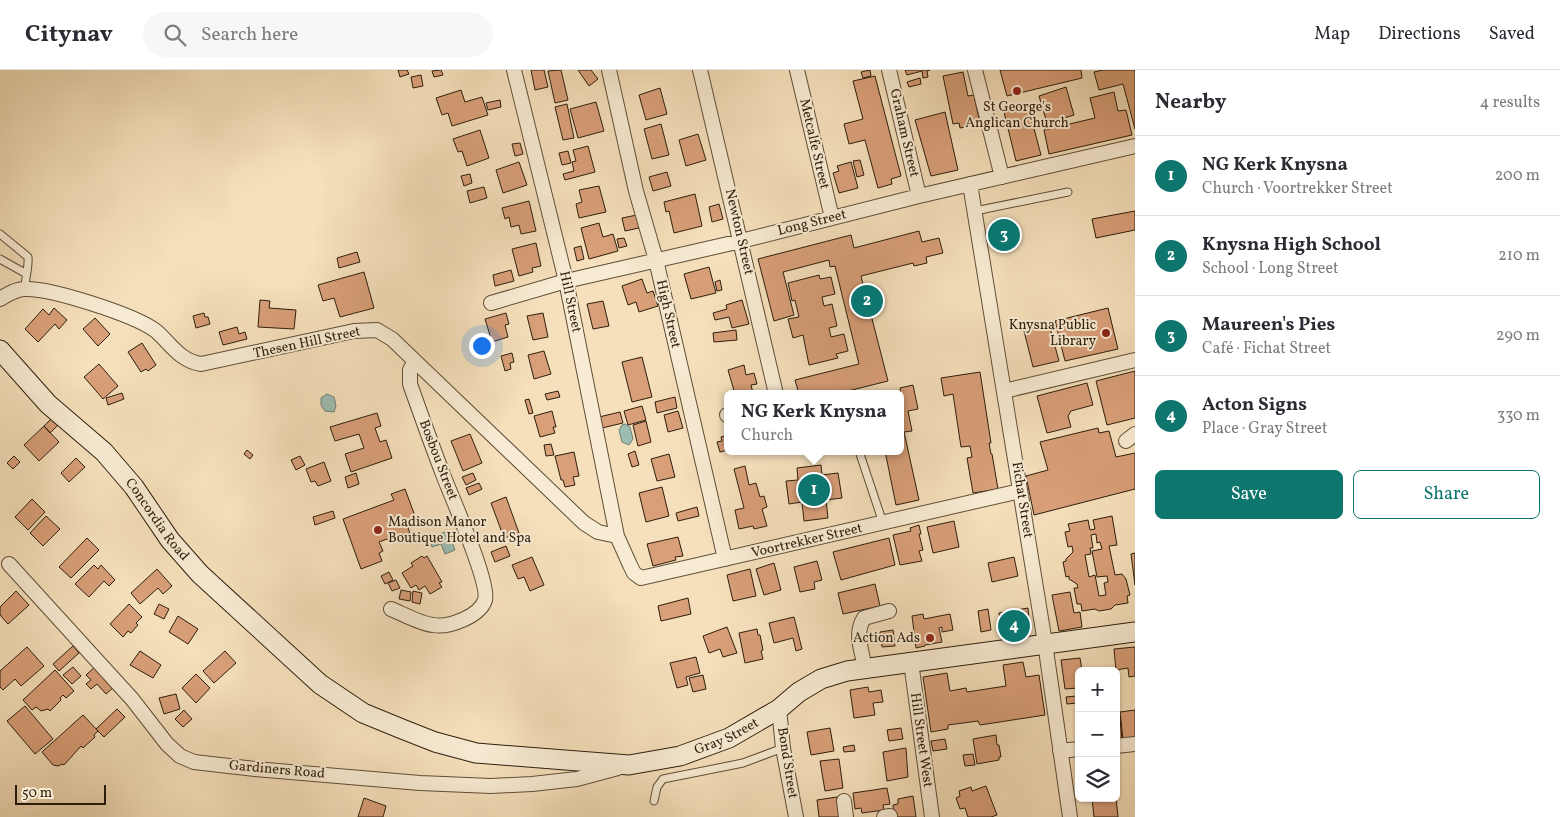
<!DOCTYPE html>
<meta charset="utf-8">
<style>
body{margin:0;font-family:Vollkorn,serif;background:#f7f7f7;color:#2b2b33}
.controls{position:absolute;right:15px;bottom:15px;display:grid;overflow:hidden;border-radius:8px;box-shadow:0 1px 4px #0004}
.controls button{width:45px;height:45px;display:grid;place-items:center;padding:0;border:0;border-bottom:1px solid #e1e1e2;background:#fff;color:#2b2b33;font:25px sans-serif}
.scale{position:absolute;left:15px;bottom:12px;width:91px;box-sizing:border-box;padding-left:5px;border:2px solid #2d1d0d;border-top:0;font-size:14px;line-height:18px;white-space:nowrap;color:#2d1d0d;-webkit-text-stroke:4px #f8ebd3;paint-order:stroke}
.you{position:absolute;left:481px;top:275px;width:18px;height:18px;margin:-12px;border:4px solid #fff;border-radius:50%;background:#1a73e8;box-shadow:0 0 0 8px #1a73e833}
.badge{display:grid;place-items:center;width:32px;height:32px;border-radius:50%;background:#0f766e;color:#fff;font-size:16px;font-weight:700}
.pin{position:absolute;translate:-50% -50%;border:2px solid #fff;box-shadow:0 1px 5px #0006}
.popup{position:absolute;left:724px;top:320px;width:180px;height:65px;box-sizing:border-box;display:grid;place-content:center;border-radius:8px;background:#fff;filter:drop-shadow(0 1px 4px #0005);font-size:16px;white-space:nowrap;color:#7c7c81}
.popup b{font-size:19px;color:#2b2b33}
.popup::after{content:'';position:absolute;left:50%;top:100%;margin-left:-10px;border:10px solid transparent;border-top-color:#fff}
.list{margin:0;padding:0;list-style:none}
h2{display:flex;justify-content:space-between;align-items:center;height:65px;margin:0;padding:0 20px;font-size:21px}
h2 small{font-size:16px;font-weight:400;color:#7c7c81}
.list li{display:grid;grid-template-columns:32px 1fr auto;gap:15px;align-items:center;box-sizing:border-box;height:80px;padding:0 20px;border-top:1px solid #e1e1e2}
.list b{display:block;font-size:19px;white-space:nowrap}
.list p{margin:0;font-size:16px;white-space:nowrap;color:#7c7c81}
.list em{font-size:16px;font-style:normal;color:#7c7c81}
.actions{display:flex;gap:10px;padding:15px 20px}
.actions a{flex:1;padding:11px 0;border:1px solid #0f766e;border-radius:8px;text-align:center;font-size:18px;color:#0f766e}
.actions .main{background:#0f766e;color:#fff}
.icon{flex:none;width:28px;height:28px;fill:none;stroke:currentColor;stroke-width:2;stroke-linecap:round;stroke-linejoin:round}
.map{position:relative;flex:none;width:1135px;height:747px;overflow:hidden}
header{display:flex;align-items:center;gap:30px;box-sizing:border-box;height:70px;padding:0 25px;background:#fff;border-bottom:1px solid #e1e1e2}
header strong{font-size:24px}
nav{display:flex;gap:28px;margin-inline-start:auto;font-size:18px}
.search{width:350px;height:45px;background:#f7f7f7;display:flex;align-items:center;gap:12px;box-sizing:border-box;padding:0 18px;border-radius:28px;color:#7c7c81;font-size:19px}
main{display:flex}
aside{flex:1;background:#fff}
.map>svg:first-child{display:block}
</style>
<header>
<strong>Citynav</strong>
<div class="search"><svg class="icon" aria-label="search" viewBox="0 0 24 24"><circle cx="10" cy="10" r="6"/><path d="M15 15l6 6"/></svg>Search here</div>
<nav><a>Map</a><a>Directions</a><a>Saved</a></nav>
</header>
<main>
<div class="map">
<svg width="1135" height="747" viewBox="0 0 1135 747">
<rect width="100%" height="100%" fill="#f5e0bb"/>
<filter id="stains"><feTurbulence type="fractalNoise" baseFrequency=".004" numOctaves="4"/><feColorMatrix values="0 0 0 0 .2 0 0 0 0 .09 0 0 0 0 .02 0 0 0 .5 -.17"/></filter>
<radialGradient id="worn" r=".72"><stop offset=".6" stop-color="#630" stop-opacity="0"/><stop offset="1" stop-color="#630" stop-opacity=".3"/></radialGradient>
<path fill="#9cbdb2" stroke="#707d70" d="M327 324 334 327 336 336 334 342 325 341 321 335V328Z
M625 354 630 357 633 369 629 375 622 372 619 360 622 355Z
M448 461 455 480 445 484 441 474 432 477 429 468Z"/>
<path fill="#d89f78" stroke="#2d1d0d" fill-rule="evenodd" d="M398 0H407L409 4 400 7Z
M441 0 443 5 434 7 432 1Z
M531 0H544L548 17 535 20Z
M561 0 568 30 555 33 548 1Z
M578 0H591L598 9 589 16Z
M870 0 871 6 863 8 861 2Z
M905 0H930L927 1 928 7 923 8 922 1 907 5Z
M1000 0H1081L1082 8 1007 26Z
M1103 0H1135V59L1123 14 1099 20 1094 2Z
M963 2 968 26 974 25 980 54 960 58 959 53 953 54 943 6Z
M421 5 423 16 413 18 411 7Z
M875 6 901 106 891 109 892 114 878 118 865 70 849 74 844 54 863 49 853 11Z
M920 8 921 14 909 17 907 12Z
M1066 17 1074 45 1047 53 1039 26Z
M660 18 667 44 646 50 639 25Z
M461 20 465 32 482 27 488 45 452 56 448 43 442 45 436 28Z
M1114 22 1118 41 1126 40 1132 65 1049 84 1044 60 1095 48 1090 28Z
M500 30 501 37 488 40 486 33Z
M596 32 604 61 578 68 570 39Z
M567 34 574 68 563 70 555 37Z
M1028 36 1041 85 1016 91 1004 42Z
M945 42 958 100 931 106 915 50Z
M661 54 669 85 652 89 644 59Z
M480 60 489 88 467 96 462 81 458 82 453 69Z
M698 64 706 90 686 96 679 70Z
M520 73 523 84 515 86 512 74Z
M588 76 595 102 565 110 563 104 574 101 572 92 576 91 573 80Z
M568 81 571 93 562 95 559 83Z
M860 90 864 105 857 107 853 91Z
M519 92 527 115 503 123 496 100Z
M851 92 858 118 839 123 833 103 839 101 837 96Z
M667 102 671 116 653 121 649 107Z
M470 104 472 113 464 116 461 106Z
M599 116 606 142 579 148 576 134 582 132 579 120Z
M484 117 487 128 470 133 467 121Z
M695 124 702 156 674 163 669 141 666 142 664 132Z
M529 131 536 161 521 164 519 155 511 157 509 147 505 149 502 138Z
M719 134 723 149 712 152 709 137Z
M1135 141V160L1096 168 1092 149Z
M637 145 639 158 625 161 622 148Z
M599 153 603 167 613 164 618 181 589 189 581 158Z
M919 161 922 172 939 168 943 183 926 187 927 193 914 196 913 193 861 206 888 311 836 324H799L795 310 859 294 835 196 830 197 829 190 783 202 794 245 774 251 758 189 851 165 854 178Z
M624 168 627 176 619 178 617 169Z
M536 173 541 196 532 198 533 202 519 206 512 179Z
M581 176 584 189 577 191 574 178Z
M357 182 360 192 339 198 337 188Z
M709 197 716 223 691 229 684 204Z
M511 200 514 211 495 216 493 205Z
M364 202 374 238 340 247 334 228 323 231 318 215Z
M819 205 820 209 831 207 835 224 822 227 824 236 832 234 837 256 829 258 831 267 844 264 848 281 836 284 838 288 809 295 803 265 793 268 788 249 799 247 795 230 792 231 788 213Z
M642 209 647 223 653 221 658 236 639 242 636 232 628 235 622 216Z
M720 210 722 220 717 221 715 212Z
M260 230 270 231 269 238 296 240 294 259 258 257Z
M742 230 749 254 732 258 729 247 715 250 713 243 727 239 726 235Z
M603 231 609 256 593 259 587 234Z
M54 238 67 250 59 259 55 254 38 272 25 259 43 239 49 245Z
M1108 238 1118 279 1065 291 1055 251Z
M204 243 205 247H208L210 254 196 258 193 246Z
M506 243 509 254 505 255 508 267 492 272 485 249Z
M543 243 548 267 533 270 527 246Z
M95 248 110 264 98 276 83 259Z
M1049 254 1059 291 1033 297 1024 261Z
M237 257 239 264 245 262 247 269 223 275 219 262Z
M736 260 737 270 714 272 713 263Z
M142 273 156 295 148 301 146 299 141 302 128 282Z
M544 281 551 304 534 309 528 285Z
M512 283 514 292 510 293 511 299 505 301 501 286Z
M642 287 652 327 632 332 622 292Z
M99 294 118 316 103 329 84 307Z
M744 295 746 305 754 303 757 314 751 315 753 323 735 324 728 300Z
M1135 301V348L1107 355 1096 311Z
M980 302 991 373H989L991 384H992L998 419 973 423 967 388 972 387 970 376 961 377 953 324 944 326 941 308Z
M1087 313 1093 335 1071 341 1068 346 1071 357 1047 363 1037 326Z
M913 315 918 339 908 341 912 361 904 362 919 430 896 435 885 381H900L901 325 900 318Z
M558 321 560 327 547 330 545 324Z
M122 323 124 329 108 335 106 328Z
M675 327 677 338 657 343 655 332Z
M529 329 533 343 529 344 525 330Z
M642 336 646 350 628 355 624 341Z
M552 341 556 357H553L555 363 540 367 534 346Z
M678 341 683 358 668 362 664 345Z
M620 342 623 353 602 358 599 347Z
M377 343 381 356 375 358 380 372 386 370 392 388 351 402 345 384 364 378 359 364 335 371 330 357Z
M52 348 58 355 50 363 44 356Z
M646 351 651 372 638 376 633 355Z
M44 356 59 372 39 391 24 375Z
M1098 358 1099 363 1109 361 1116 387 1135 383V419L1034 445 1026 406 1048 400 1040 372Z
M470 364 482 393 463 401 451 371Z
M727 365 728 380 720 382 717 372 722 371 721 367Z
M551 374 554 385 546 386 544 375Z
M247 380 253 385 250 389 244 384Z
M635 381 639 395 632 397 628 384Z
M574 382 579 406 573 407 575 415 565 417 563 410H561L555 386Z
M669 384 675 407 657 411 651 389Z
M14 386 20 392 13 399 7 393Z
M300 386 305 395 296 400 291 390Z
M76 388 85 397 69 412 61 403Z
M324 392 331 411 318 416 315 411 311 412 306 399Z
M821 395 822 405 838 403 842 428 826 430 828 448 804 451 802 432 789 434 786 411 798 410 797 398Z
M745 396 749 415 756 413 760 427 764 426 767 437 762 439 767 456 754 459 753 456 739 459 735 440 744 438 734 399Z
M356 403 359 414 348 418 345 407Z
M473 403 476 410 466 415 462 407Z
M479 413 482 419 469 425 466 418Z
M662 417 669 446 646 452 639 423Z
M405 419 418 454 408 458 410 463 388 471 387 469 379 472 383 481 379 483 382 491 361 499 343 449 394 430 391 424Z
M506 427 519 463 504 468 491 433Z
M32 429 45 442 28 460 15 447Z
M697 437 699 446 678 451 676 443Z
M333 441 335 448 315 455 313 447Z
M46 446 60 459 43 476 30 463Z
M1112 446 1117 475 1109 476 1115 505 1122 504 1126 509 1130 525 1127 526 1128 533 1115 535 1111 539 1099 541 1095 539 1082 541 1081 534H1077L1074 518H1078L1077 514 1069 509V506L1066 507 1063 492 1066 491V489L1073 482 1072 476 1068 477 1065 462 1070 461 1068 454 1088 450 1090 460 1095 459 1093 450ZM1096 464 1097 473 1100 472 1102 479 1092 481 1097 507 1107 506 1108 512 1104 513 1106 525 1099 526 1095 505 1089 507 1085 485 1091 484 1090 478H1093L1091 465Z
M954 451 959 477 933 483 927 457Z
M919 455 921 464H919L923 480 919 481 922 491 900 495 893 465 911 461 910 458Z
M678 467 683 486 675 487 676 490 653 496 647 474Z
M87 468 99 480 71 508 59 497Z
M889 468 895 495 841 510 833 482Z
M506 476 510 486 495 492 491 482Z
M1135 483V515L1131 484Z
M422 486 424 488 427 486 442 512 439 513 442 517 430 524 425 516 419 520 416 515 411 518 402 503 413 496 411 493Z
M532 487 544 515 530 521 524 507 518 509 512 495Z
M1014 487 1018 506 992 512 988 493Z
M817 491 822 510 814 512 815 519 800 522 794 497Z
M774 493 781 520 764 525 756 499Z
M94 495 98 499 101 495 115 510 109 516 104 511 89 527 75 514Z
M157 499 172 516 163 524 158 518 140 534 131 523Z
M750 499 756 526 733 531 727 505Z
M389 502 393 510 385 514 381 506Z
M396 510 400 518 392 521 388 513Z
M875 514 880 536 843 544 838 523Z
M401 520 411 522 410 531 399 529Z
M16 521 29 535 8 554 0 545V537Z
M413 521 422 523 420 534 412 532Z
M1070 522 1074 543 1080 542 1082 557 1059 561 1052 525Z
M688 528 691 544 661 551 658 536Z
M129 534 142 547 136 553 138 555 131 563 128 561 123 567 110 554Z
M159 534 169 539 164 549 154 544Z
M1028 538 1029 549 1026 550 1028 563 1014 565V561L1002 563 999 543Z
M988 539 991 560 981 562 978 541Z
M923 544 924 549 950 544 953 560 942 562V557L939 558 942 572 925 575V576L916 578 912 546Z
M178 546 198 559 188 574 169 562Z
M794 547 802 579 796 581 793 568 774 573 769 553Z
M727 557 737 583 723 587 720 579 709 583 703 566Z
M757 559 758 565H760L763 580 761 581 763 589 745 593 739 563Z
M893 560 895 576 882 577 880 562Z
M73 576 79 583 59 601 53 594Z
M27 577 44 596 21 616 15 609 3 620 0 617V601Z
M1135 577V606L1129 607 1128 598 1116 600 1114 579Z
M140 581 161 595 153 608 130 595Z
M225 581 236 593 214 613 203 601Z
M696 587 700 603 686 607 688 615 677 618 670 593Z
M1080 588 1082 601H1079L1078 618 1065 619 1061 590Z
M1023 592 1026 607 1039 605 1045 645 980 655 978 651 948 655V659L931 662 923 607 947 603 950 621 966 618 967 622 1006 616 1003 595Z
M96 596 115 616 106 624 97 614 91 619 86 614 91 610 86 605Z
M73 597 81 606 72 614 63 605Z
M55 600 74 621 66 628 63 625 60 628 61 630 50 641 48 639 41 641 36 637 32 640 23 630Z
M196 604 210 618 196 633 182 618Z
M703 605 706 619 693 622 689 608Z
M868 617 869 622 881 620 883 632 873 633 875 645 854 648 850 620Z
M176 624 180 639 164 644 159 628Z
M1076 626 1077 633 1067 634 1066 627Z
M25 636 53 669 35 684 7 651Z
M117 639 125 647 104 667 96 659Z
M184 640 192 649 183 657 175 649Z
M1135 640V668L1123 670 1120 642Z
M83 645 98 661 94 665 95 667 83 678 81 676 64 695 62 694 58 696 53 695 42 682Z
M1116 648H1120L1122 671H1116Z
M830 658 834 681 811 685 807 662Z
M901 658 903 669 889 671 887 660Z
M996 665 997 675H999L1001 687H999V690L977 694 973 669Z
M945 669 947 679 933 681 931 671Z
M854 675 855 681 844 682 843 677Z
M906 678 908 707 887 711 883 682Z
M973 684 975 695 965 696 963 685Z
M839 689 843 718 825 721 820 691Z
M986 716 997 745 991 747H968L965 738 960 739 956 728 960 726 959 721 971 717 972 721Z
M887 718 890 734 883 735 884 740 862 743 861 738 855 739 853 723Z
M913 726 916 747H894L893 735 898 734V729Z
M837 727 839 747H819L817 730Z
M364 728 386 736 383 747H358Z
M1092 728H1116L1118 747H1094Z"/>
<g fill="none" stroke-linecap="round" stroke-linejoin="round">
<defs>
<path id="lane" d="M975 141 1068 122
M0 164 28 187C29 197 25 208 25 219
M0 189 25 203
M859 381 883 453
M654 731 657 717 663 709 743 693 783 678"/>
<path id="street" d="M514 0 566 211 617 466 630 495 634 503 641 508 1020 421
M609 0 636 121 656 190 725 489
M700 0 776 324
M797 0 832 148
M889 0 919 126
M975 0 1002 107
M970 114 1045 573 1070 747
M0 229C8 224 16 219 25 219 51 218 135 245 156 261 171 274 180 291 201 294L354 261 377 260 392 269 584 453 598 462 617 466
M491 233 566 211 741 171 919 126 1135 76
M1004 321 1135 290
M727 345H728
M1126 371 1135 364
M9 494 132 629 167 674 180 686 194 692 255 699 420 713 491 716 532 714 577 709 618 698
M391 539C403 544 421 554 433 555 449 558 480 546 485 530 490 513 452 428 444 407 432 376 421 345 410 314V300L415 291
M911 592 932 747
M865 598C862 581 854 564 864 548L889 541
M779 639 783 678 796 747
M1116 676 1135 674
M1060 681 1079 679
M844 731 846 747
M884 747 890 746"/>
<g id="secondary">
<path id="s1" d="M0 280 48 334 104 382 134 417 170 470 200 504 320 614 363 643 402 659 435 672 476 683 629 695 680 686 729 668 779 639 799 622 821 609 847 601 1135 562"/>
</g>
</defs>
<use href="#lane" stroke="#5f4e38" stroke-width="9"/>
<use href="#street" stroke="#5f4e38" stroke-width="16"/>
<use href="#secondary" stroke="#2d1d0d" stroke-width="21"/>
<use href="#lane" stroke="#f8ebd3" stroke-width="7"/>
<use href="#street" stroke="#f8ebd3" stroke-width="14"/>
<use href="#secondary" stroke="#f8ebd3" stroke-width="19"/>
</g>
<g fill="#8f2418" stroke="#f8ebd3" stroke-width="2">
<circle cx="1017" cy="21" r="5"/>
<circle cx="1106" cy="263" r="5"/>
<circle cx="378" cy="460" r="5"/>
<circle cx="930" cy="568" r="5"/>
</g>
<g text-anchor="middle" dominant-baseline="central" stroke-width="4" stroke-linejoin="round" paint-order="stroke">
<g font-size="14" fill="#2d1d0d" stroke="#f8ebd3" text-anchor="end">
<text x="1017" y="37" text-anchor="middle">St George's<tspan x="1017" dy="16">Anglican Church</tspan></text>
<text x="1096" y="255">Knysna Public<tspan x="1096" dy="16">Library</tspan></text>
<text x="388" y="452" text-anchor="start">Madison Manor<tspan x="388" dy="16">Boutique Hotel and Spa</tspan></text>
<text x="920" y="568">Action Ads</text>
</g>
<g font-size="14" fill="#2d1d0d" stroke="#f8ebd3">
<text transform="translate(904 63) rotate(77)">Graham Street</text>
<text transform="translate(814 74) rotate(77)">Metcalfe Street</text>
<text transform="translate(812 153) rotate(-14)">Long Street</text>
<text transform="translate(739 162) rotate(77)">Newton Street</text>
<text transform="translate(570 232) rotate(78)">Hill Street</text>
<text transform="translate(668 244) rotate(77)">High Street</text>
<text transform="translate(307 273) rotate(-12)">Thesen Hill Street</text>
<text transform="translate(438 390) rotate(69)">Bosbou Street</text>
<text transform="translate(1022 430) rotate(81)">Fichat Street</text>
<text stroke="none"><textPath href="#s1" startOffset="232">Concordia Road</textPath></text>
<text transform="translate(807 471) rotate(-13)">Voortrekker Street</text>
<text stroke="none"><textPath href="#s1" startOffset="892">Gray Street</textPath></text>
<text transform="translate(921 670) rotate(82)">Hill Street West</text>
<text transform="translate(787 693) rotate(81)">Bond Street</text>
<text transform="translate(277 700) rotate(5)">Gardiners Road</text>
</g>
</g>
<rect width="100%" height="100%" filter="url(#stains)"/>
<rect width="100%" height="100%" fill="url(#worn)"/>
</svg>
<div class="controls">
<button>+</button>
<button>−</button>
<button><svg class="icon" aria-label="layers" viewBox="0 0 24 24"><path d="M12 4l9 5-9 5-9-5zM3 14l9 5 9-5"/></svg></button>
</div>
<div class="scale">50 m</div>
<div class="you"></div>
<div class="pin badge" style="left:814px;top:420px">1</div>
<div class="popup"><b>NG Kerk Knysna</b>Church</div>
<div class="pin badge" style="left:867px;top:231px">2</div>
<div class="pin badge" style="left:1004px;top:165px">3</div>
<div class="pin badge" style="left:1014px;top:556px">4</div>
</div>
<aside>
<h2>Nearby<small>4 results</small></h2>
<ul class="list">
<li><span class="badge">1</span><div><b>NG Kerk Knysna</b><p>Church · Voortrekker Street</p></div><em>200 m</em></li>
<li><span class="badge">2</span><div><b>Knysna High School</b><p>School · Long Street</p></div><em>210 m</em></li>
<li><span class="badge">3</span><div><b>Maureen's Pies</b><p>Café · Fichat Street</p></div><em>290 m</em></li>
<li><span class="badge">4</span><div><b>Acton Signs</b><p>Place · Gray Street</p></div><em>330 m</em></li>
</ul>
<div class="actions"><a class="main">Save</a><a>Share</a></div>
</aside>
</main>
